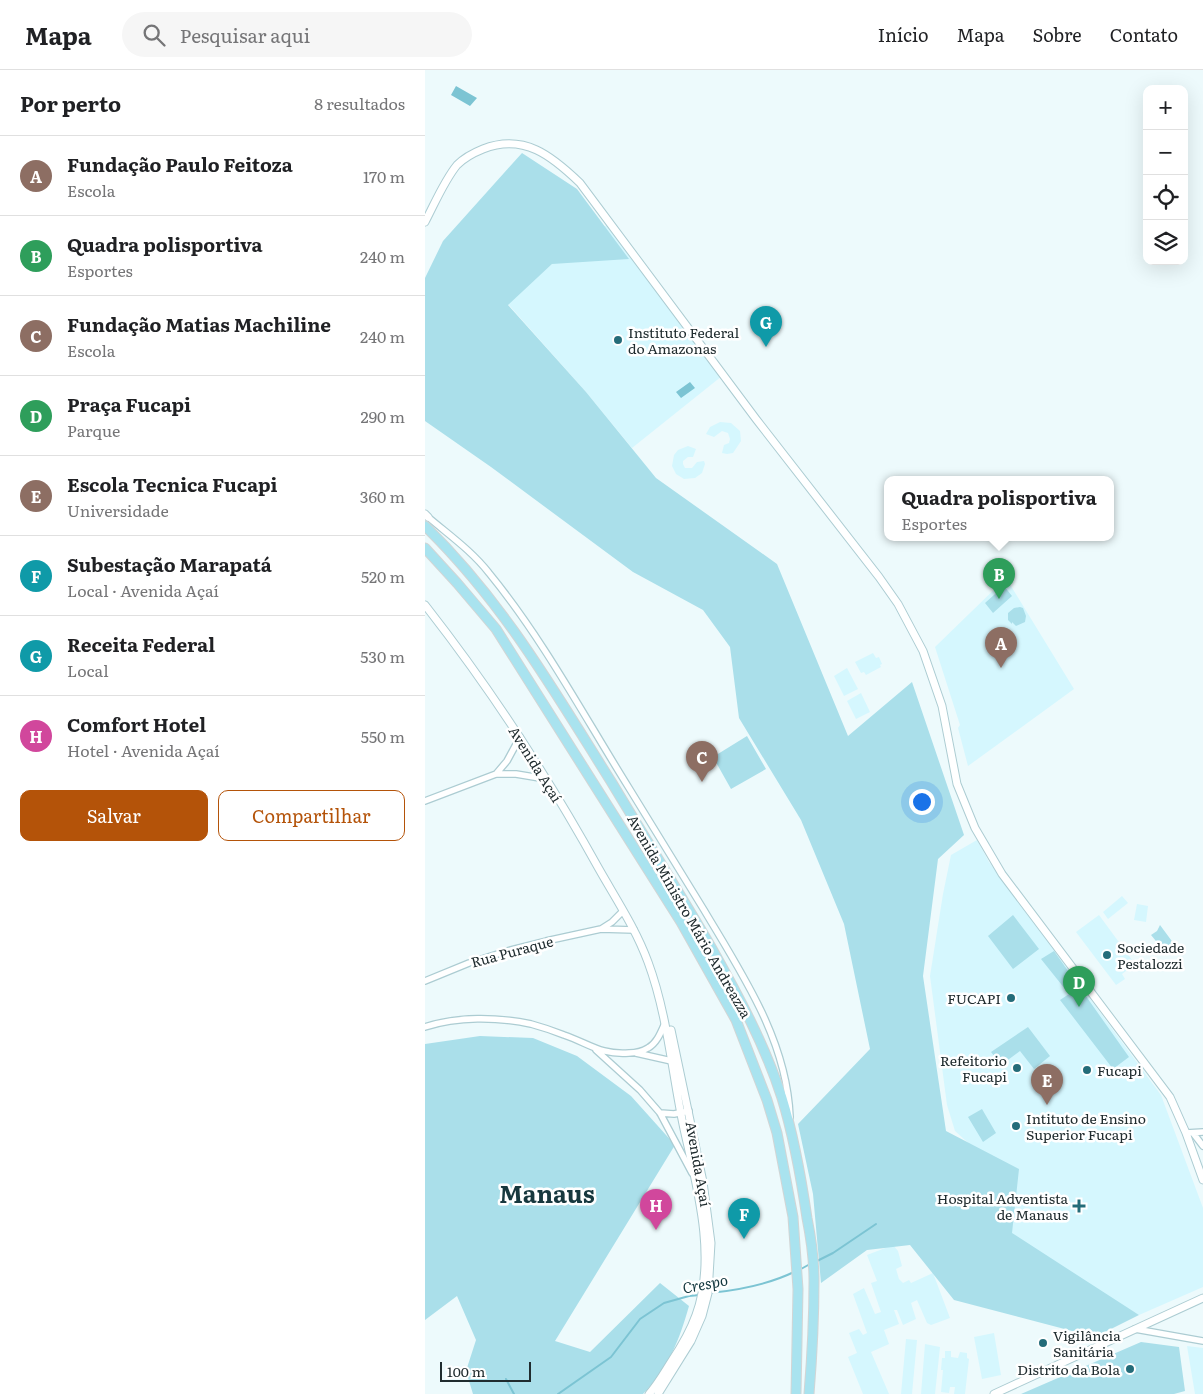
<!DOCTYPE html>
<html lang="pt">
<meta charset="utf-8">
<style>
body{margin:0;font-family:Literata,serif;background:#f6f6f6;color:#202124}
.controls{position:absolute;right:15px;top:15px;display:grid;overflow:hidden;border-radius:10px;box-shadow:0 5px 20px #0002}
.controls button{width:45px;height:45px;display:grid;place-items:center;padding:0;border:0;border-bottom:1px solid #e0e0e0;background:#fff;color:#202124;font:25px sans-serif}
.scale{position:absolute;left:15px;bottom:12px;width:91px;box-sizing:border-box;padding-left:5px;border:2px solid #202c2f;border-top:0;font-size:14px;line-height:18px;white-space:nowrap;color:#202c2f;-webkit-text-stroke:4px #fff;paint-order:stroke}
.you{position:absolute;left:496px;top:731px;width:18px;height:18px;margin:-12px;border:4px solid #fff;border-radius:50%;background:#1a73e8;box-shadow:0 0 0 8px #1a73e833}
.badge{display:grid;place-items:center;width:32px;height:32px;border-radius:50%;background:#b45309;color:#fff;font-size:16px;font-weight:700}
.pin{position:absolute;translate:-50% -41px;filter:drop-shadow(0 1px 2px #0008)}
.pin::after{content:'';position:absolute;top:26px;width:18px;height:15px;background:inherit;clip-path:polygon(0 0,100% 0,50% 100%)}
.popup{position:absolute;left:459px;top:406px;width:230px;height:65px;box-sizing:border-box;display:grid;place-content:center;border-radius:10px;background:#fff;filter:drop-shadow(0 1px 4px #0005);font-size:16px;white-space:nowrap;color:#757577}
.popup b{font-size:19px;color:#202124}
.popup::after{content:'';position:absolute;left:50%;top:100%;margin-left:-10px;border:10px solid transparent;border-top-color:#fff}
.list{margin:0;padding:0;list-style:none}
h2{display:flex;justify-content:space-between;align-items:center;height:65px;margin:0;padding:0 20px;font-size:21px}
h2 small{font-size:16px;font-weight:400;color:#757577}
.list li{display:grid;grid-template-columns:32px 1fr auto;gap:15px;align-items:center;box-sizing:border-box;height:80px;padding:0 20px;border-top:1px solid #e0e0e0}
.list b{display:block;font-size:19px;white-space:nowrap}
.list p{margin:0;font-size:16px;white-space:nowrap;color:#757577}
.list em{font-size:16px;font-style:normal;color:#757577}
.actions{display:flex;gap:10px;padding:15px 20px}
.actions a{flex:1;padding:11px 0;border:1px solid #b45309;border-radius:10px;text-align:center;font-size:18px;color:#b45309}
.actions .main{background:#b45309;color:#fff}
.icon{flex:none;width:28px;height:28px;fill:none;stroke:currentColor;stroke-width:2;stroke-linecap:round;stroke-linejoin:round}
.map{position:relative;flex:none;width:778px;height:1324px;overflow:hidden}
header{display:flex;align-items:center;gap:30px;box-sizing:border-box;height:70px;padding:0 25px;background:#fff;border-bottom:1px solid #e0e0e0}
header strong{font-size:24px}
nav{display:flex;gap:28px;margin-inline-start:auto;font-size:18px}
.search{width:350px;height:45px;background:#f6f6f6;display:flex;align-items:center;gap:12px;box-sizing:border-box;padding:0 18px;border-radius:28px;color:#757577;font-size:19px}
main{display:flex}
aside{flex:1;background:#fff}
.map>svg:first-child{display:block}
</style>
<header>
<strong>Mapa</strong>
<div class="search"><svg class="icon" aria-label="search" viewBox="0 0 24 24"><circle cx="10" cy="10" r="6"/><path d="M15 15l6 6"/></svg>Pesquisar aqui</div>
<nav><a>Início</a><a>Mapa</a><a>Sobre</a><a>Contato</a></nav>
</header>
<main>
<aside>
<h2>Por perto<small>8 resultados</small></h2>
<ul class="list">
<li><span class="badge" style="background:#8d6e63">A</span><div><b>Fundação Paulo Feitoza</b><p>Escola</p></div><em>170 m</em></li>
<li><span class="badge" style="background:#2e9e5b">B</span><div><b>Quadra polisportiva</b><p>Esportes</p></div><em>240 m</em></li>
<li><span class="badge" style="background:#8d6e63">C</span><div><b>Fundação Matias Machiline</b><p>Escola</p></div><em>240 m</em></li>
<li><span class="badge" style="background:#2e9e5b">D</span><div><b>Praça Fucapi</b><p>Parque</p></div><em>290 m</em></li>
<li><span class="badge" style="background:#8d6e63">E</span><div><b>Escola Tecnica Fucapi</b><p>Universidade</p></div><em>360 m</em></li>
<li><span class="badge" style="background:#0f9aa8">F</span><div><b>Subestação Marapatá</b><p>Local · Avenida Açaí</p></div><em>520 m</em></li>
<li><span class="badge" style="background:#0f9aa8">G</span><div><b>Receita Federal</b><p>Local</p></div><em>530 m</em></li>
<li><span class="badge" style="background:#d1479c">H</span><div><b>Comfort Hotel</b><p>Hotel · Avenida Açaí</p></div><em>550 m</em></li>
</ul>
<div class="actions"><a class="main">Salvar</a><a>Compartilhar</a></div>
</aside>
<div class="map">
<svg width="778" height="1324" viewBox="0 0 778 1324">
<rect width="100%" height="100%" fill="#edfafc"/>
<path fill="#d5f7fe" d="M183 154 297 306 207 378 161 322 83 234 127 194Z
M295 352 306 353 315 361 316 371 308 383 302 384 297 383 299 375 304 373 305 369 303 363 297 361 289 367 281 364 285 357Z
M263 376 271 379 268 387H263L258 391V394L260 398H267L272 392 279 391 280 394 277 403 270 408 259 409 251 404 247 396 249 385 253 380Z
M581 508 649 619 543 696 533 658 535 655 510 577Z
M448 583 451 588 454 587 457 594 455 595 456 597 441 605 439 602 436 603 430 592Z
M422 598 433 619 419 626 409 606Z
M436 623 445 642 431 649 422 631Z
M552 770 564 792 736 1025 778 1138V1217L714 1245 526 1133 550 1079 530 1061 522 1035 505 906 518 824 526 785Z
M697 826 703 833 683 849 678 842Z
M712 834 723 836 721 852 709 850Z
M674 845 710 894 697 904 700 909 691 915 651 862Z
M468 1175 473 1181 477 1196 471 1199 474 1209 478 1213 484 1210 486 1213 508 1203 525 1248 506 1255 502 1253 492 1230 486 1233 491 1249 478 1255 472 1240H469L474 1254 459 1260 464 1274 446 1282 464 1324H438L423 1287 432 1283 424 1263 434 1259 438 1265 442 1263 428 1224 439 1218 450 1244 456 1242 446 1213 452 1211 442 1185Z
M569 1263 576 1305 557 1309 549 1267Z
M481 1269 492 1270 487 1324H476Z
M500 1274 515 1277 510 1324H496Z
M762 1276 778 1278V1324H770Z
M520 1281H526V1287L533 1288 535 1282 542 1283V1288L544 1289 540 1324H529L530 1317H525L524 1323 516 1322 518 1300H516L517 1288H520Z"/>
<path fill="#aadfea" d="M97 83 152 119 204 189 127 194 83 235 161 322 231 408 352 494 423 666 487 612 539 765 513 789 498 906 521 1061 594 1099 587 1163 714 1245 670 1267 529 1230 485 1175 442 1180 396 1213 388 1124 373 1054 445 979 419 854 376 750 314 648 305 577 278 540 208 502 66 397 0 351V208L18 171Z
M579 516 587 526 568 543 560 533Z
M595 537 598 538 601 546 600 552 591 556 587 552V554L583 550V543L589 538Z
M322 666 341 699 306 719 288 687Z
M588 845 614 879 588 899 563 866Z
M735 855 749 874 745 879 740 882 726 865 732 861Z
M629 881 704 987 688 999 635 930 644 924 616 889Z
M603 957 625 986 609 999 595 981 576 995 566 982Z
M55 966 108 968 152 986 206 1026 250 1075 130 1271 165 1282 235 1213 264 1236C254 1271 244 1297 218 1324H48L41 1301 51 1270 32 1226 0 1250V974Z
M557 1039 571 1063 558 1072 543 1047Z
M716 1272 754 1277 760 1321 749 1324H596Z"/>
<path fill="#7cc4d3" d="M31 16 52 28 45 36 26 25Z
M265 312 270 318 256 328 251 322Z"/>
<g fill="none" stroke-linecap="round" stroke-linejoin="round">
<path stroke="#7cc4d3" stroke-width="2" d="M392 1191 408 1183 451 1154
M376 1199 385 1194
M285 1223C315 1220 342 1215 369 1202
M81 1309 89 1324
M133 1324 186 1287 215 1249 239 1233 264 1226 275 1225"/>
<defs>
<path id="minor" d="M3 447C24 465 47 481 64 503 118 569 159 646 204 718 229 759 254 800 279 840 317 904 362 970 365 1047
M71 704 82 691 95 667
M0 731 71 704H91L121 709
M176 859 187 852 198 841
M0 911 44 893 82 881 121 871 176 859 209 860
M0 957C33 946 72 947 106 954 117 957 129 961 139 965 165 974 175 985 204 983 210 983 218 981 223 978 232 973 236 962 240 953
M171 980 215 1020 235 1043 267 1103
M211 983 251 992
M235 1043 249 1044 264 1041
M761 1063 778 1062
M768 1063 778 1076
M710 1259 778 1271"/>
<path id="tertiary" d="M0 152C10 133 19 111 32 95 39 88 48 83 58 79 99 63 127 86 155 113L331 349 454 507 473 534 498 581 517 636 532 714 550 758 577 804 745 1027 761 1063 778 1110
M0 444 3 447
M0 535C65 618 123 707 174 799 191 829 211 859 223 892 243 946 247 1004 259 1059 272 1117 292 1188 271 1245 265 1262 256 1277 246 1292 239 1303 233 1314 224 1324
M233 1324 266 1271 277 1246 283 1223 286 1173 278 1112 246 960
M569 1324 778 1228"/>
<path id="primary" d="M0 456C79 533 129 621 187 713 220 768 254 822 286 877 313 925 340 975 357 1028 369 1067 376 1107 382 1148 386 1168 389 1190 389 1211 389 1249 387 1287 384 1324
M0 478 32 513 71 559 256 852 311 950 342 1030 352 1063 368 1147 373 1219 371 1324"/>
</defs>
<use href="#minor" stroke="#acccd2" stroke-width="8"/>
<use href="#tertiary" stroke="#acccd2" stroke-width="9"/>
<use href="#primary" stroke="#d2d5d5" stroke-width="11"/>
<use href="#minor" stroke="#fff" stroke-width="5.5"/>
<use href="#tertiary" stroke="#fff" stroke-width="7"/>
<use href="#primary" stroke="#a9e3ef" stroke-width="9"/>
</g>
<g fill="#246c79" stroke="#fff" stroke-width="2">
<circle cx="193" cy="270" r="5"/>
<circle cx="682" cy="885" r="5"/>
<circle cx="586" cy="928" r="5"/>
<circle cx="592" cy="998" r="5"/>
<circle cx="662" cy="1000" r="5"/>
<circle cx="591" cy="1056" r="5"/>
<path d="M651.5 1128.5h5v5h5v5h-5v5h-5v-5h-5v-5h5z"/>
<circle cx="618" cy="1273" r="5"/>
<circle cx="705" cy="1299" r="5"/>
</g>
<g text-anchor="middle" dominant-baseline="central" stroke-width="5" stroke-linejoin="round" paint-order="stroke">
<g font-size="14" fill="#202c2f" stroke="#fff" text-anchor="start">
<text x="203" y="262">Instituto Federal<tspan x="203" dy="16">do Amazonas</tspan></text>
<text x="692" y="877">Sociedade<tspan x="692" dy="16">Pestalozzi</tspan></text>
<text x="576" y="928" text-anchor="end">FUCAPI</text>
<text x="582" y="990" text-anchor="end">Refeitorio<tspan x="582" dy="16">Fucapi</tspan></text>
<text x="672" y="1000">Fucapi</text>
<text x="601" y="1048">Intituto de Ensino<tspan x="601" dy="16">Superior Fucapi</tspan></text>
<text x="643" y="1128" text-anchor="end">Hospital Adventista<tspan x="643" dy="16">de Manaus</tspan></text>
<text x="628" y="1265">Vigilância<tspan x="628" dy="16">Sanitária</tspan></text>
<text x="695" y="1299" text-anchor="end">Distrito da Bola</text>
</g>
<g font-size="14" fill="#202c2f" stroke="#fff">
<text transform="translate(111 694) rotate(58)">Avenida Açaí</text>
<text transform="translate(265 846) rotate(60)">Avenida Ministro Mário Andreazza</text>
<text transform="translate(87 881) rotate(-15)">Rua Puraque</text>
<text transform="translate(274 1094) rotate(80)">Avenida Açaí</text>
</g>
<g font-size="15" font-style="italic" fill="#14383f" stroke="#fff">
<text transform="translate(280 1213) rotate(-11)">Crespo</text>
</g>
<g font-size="24" font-weight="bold" fill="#17383e" stroke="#fff">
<text x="122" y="1122">Manaus</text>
</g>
</g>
</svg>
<div class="controls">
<button>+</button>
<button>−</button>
<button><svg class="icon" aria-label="locate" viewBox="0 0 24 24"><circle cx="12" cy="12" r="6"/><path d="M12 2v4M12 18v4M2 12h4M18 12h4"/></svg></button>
<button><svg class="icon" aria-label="layers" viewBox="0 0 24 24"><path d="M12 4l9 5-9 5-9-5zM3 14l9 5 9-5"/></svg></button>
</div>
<div class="scale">100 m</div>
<div class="you"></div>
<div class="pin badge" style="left:576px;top:598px;background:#8d6e63">A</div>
<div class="pin badge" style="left:574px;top:529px;background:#2e9e5b">B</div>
<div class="popup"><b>Quadra polisportiva</b>Esportes</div>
<div class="pin badge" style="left:277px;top:712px;background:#8d6e63">C</div>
<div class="pin badge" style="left:654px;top:937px;background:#2e9e5b">D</div>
<div class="pin badge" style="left:622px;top:1035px;background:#8d6e63">E</div>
<div class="pin badge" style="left:319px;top:1169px;background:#0f9aa8">F</div>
<div class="pin badge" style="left:341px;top:277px;background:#0f9aa8">G</div>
<div class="pin badge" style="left:231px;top:1160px;background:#d1479c">H</div>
</div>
</main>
